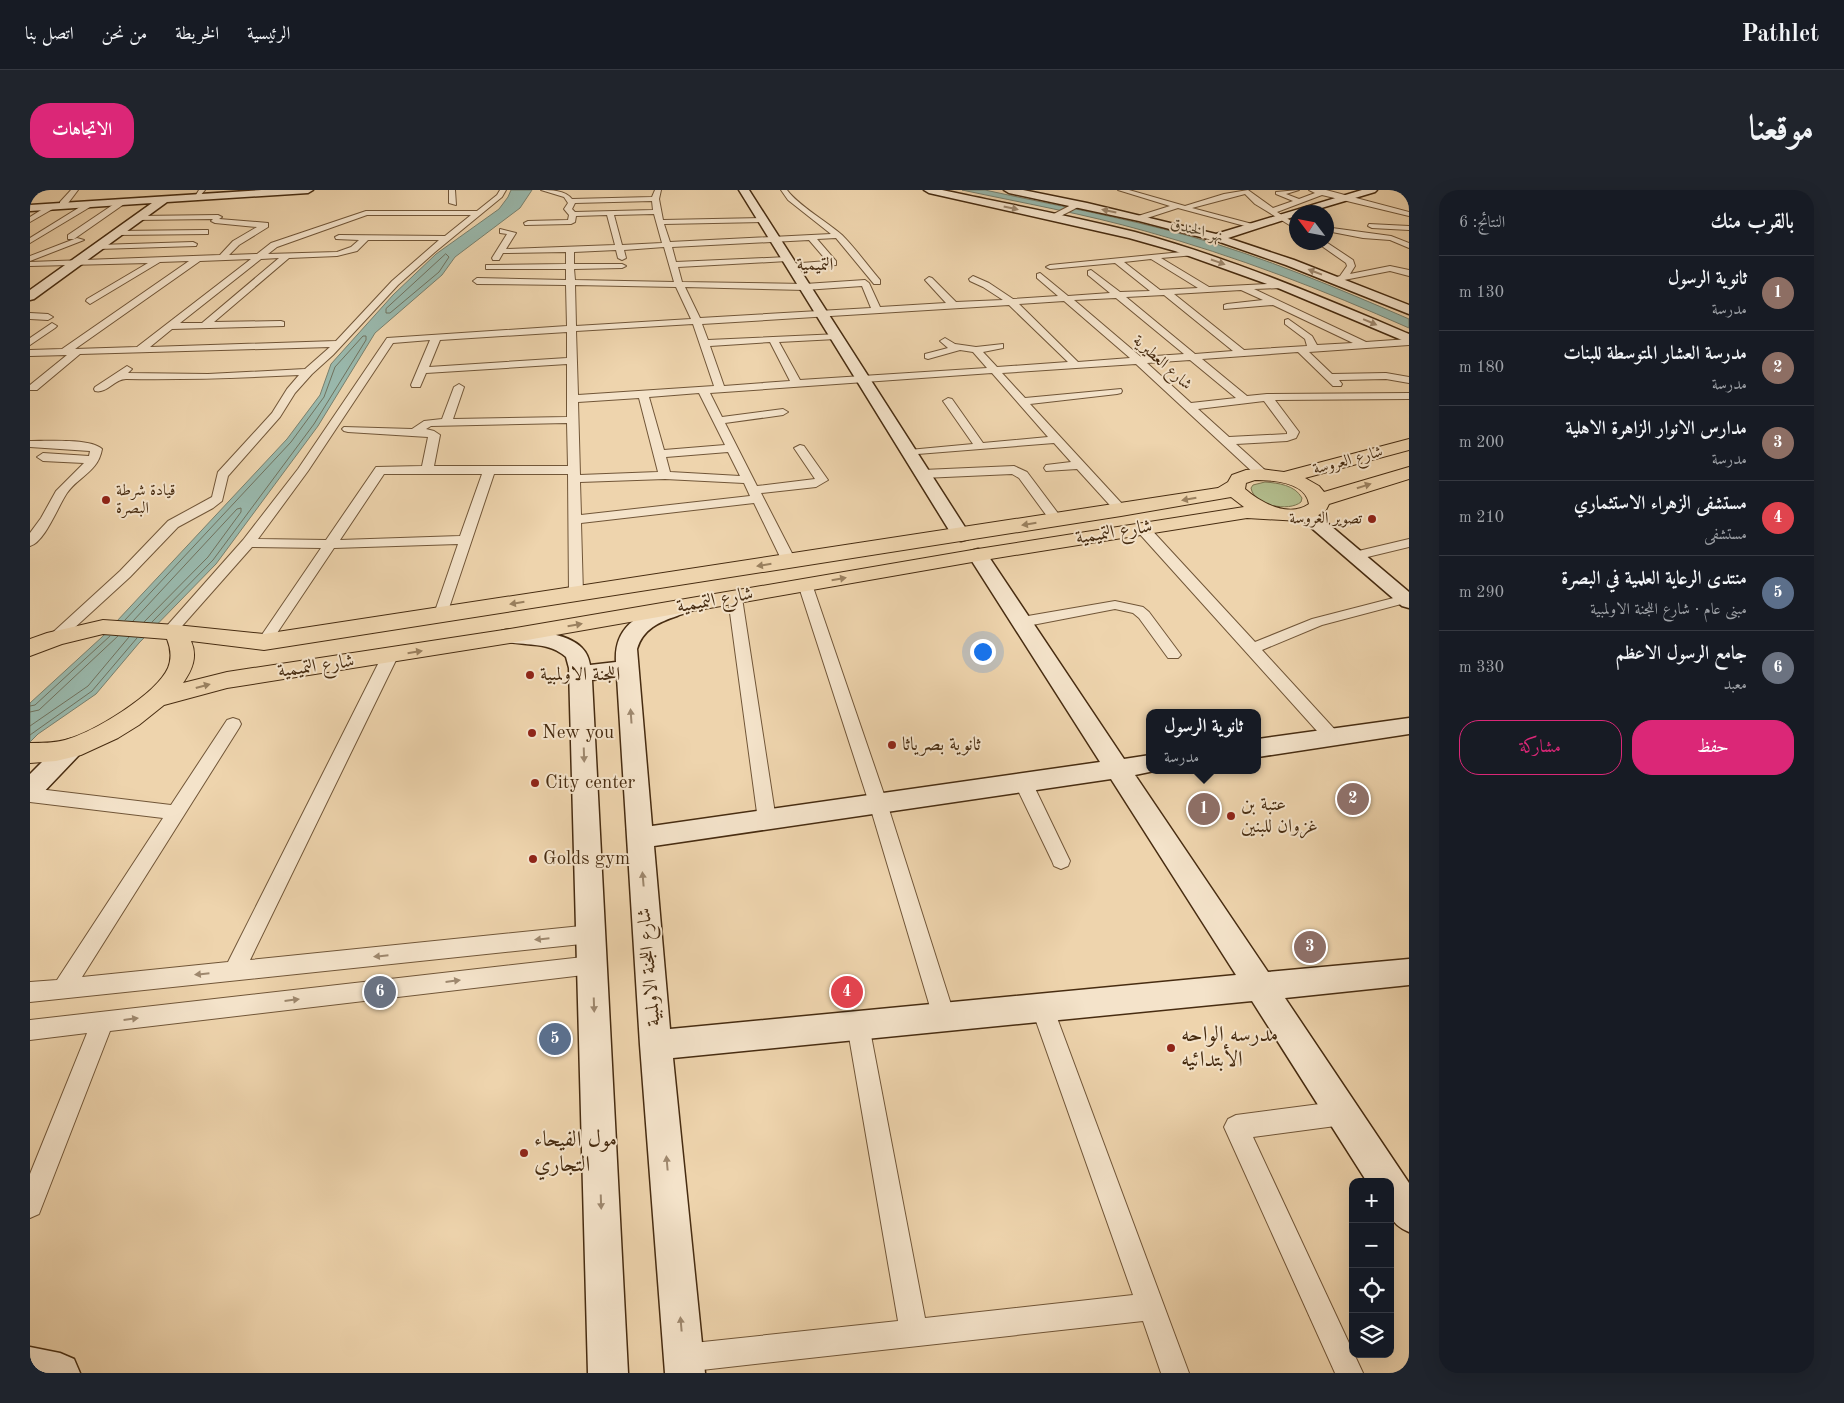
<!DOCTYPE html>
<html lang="ar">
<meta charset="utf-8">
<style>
body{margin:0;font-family:"Old Standard TT",Amiri,serif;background:#20242c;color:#f1f3f6;direction:rtl}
.controls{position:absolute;right:15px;bottom:15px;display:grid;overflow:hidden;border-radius:10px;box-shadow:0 5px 20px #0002}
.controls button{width:45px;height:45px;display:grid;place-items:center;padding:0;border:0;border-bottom:1px solid #363941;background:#171b24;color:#f1f3f6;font:25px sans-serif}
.compass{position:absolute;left:1259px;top:15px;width:45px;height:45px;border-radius:50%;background:#171b24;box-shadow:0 5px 20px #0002;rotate:302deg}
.you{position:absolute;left:952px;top:461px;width:18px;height:18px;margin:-12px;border:4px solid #fff;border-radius:50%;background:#1a73e8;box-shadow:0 0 0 8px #1a73e833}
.badge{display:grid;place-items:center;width:32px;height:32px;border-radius:50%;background:#db2777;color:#fff;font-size:16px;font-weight:700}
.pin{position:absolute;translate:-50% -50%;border:2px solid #fff;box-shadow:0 1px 5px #0006}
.popup{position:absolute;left:1116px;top:519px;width:115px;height:65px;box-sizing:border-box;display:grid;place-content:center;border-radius:10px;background:#171b24;filter:drop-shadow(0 1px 4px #0005);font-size:16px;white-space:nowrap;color:#9ea1a6}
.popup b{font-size:19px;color:#f1f3f6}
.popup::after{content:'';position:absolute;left:50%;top:100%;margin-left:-10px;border:10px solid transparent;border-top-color:#171b24}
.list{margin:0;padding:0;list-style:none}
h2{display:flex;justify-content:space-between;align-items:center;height:65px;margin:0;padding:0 20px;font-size:21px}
h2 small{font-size:16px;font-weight:400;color:#9ea1a6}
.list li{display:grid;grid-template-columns:32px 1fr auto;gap:15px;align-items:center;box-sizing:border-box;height:75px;padding:0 20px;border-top:1px solid #363941}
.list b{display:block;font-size:19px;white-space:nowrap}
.list p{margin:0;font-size:16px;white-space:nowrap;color:#9ea1a6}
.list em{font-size:16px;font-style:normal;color:#9ea1a6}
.actions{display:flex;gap:10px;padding:15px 20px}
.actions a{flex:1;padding:11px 0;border:1px solid #db2777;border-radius:20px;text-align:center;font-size:18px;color:#db2777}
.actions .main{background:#db2777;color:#fff}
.icon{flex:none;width:28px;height:28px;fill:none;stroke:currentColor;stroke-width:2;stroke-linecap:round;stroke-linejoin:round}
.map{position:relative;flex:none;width:1379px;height:1183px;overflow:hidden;direction:ltr;border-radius:20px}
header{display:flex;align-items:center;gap:30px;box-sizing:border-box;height:70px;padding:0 25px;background:#171b24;border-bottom:1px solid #363941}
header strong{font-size:24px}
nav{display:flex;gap:28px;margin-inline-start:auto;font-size:18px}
.intro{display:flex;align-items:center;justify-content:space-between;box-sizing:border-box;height:120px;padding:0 30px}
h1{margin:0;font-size:35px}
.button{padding:12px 22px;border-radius:20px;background:#db2777;color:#fff;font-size:18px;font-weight:700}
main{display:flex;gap:30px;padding:0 30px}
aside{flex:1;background:#171b24;border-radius:20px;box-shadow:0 5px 20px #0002}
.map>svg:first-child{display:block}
</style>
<header>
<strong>Pathlet</strong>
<nav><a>الرئيسية</a><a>الخريطة</a><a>من نحن</a><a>اتصل بنا</a></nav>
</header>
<div class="intro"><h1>موقعنا</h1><a class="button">الاتجاهات</a></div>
<main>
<aside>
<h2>بالقرب منك<small>النتائج: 6</small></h2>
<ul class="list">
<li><span class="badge" style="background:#8d6e63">1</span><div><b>ثانوية الرسول</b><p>مدرسة</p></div><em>130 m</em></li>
<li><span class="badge" style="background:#8d6e63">2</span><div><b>مدرسة العشار المتوسطة للبنات</b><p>مدرسة</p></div><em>180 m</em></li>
<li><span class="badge" style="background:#8d6e63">3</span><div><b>مدارس الانوار الزاهرة الاهلية</b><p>مدرسة</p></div><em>200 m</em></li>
<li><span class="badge" style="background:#e0444e">4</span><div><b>مستشفى الزهراء الاستثماري</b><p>مستشفى</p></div><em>210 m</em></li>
<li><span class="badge" style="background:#5c6f8a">5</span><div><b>منتدى الرعاية العلمية في البصرة</b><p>مبنى عام · شارع اللجنة الاولمبية</p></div><em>290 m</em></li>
<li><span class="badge" style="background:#6b7280">6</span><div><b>جامع الرسول الاعظم</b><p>معبد</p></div><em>330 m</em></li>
</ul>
<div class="actions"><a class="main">حفظ</a><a>مشاركة</a></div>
</aside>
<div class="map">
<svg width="1379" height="1183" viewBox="0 0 1379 1183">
<rect width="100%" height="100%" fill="#eed4ad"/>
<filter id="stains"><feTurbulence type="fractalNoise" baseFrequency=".004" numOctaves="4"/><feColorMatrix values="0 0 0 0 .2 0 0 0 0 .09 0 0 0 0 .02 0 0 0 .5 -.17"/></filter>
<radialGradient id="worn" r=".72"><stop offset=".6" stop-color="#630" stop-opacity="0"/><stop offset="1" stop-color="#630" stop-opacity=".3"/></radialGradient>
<path fill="#b3be8e" stroke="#7d7550" d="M1235 292C1248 293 1265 295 1272 308L1271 312C1259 322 1224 316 1221 298L1223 295Z"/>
<path fill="#99b8ac" stroke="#78806e" d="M481 0H502L490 18 425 67 412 85 345 143 288 236 186 374 109 453 66 504 8 544 0 552V513L72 447 257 249 290 205 301 174 363 105 406 64 469 19 478 7Z
M932 0H955C1023 15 1092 27 1159 46 1234 67 1307 98 1379 129V138C1293 100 1206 66 1115 41 1055 24 993 13 932 0Z"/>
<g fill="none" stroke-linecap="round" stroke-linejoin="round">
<path stroke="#70725e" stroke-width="1" d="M416 64 419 67 409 82 360 123H356V119Z
M95 430 261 252 294 207 305 177 333 146H336V150L284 234 183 370 122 432
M103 431 207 319 211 318V322L178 367 114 432
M0 516 5 515 80 446
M0 522 9 520 88 446
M0 536 58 496 99 447
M0 545 62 501 107 448"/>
<defs>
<path id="street" d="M41 0H48L36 16H30V12Z
M169 0H175L169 7 166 5Z
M419 0H425L426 15 419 13Z
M470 0H476L472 7 405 62 368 95 303 165 282 184 265 203 250 227 198 286 192 311 183 318 148 337 100 387 30 451H20L18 448 20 445 90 381 138 331 182 307 188 282 242 223 257 199 269 185C211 188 154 190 96 189 84 189 77 204 65 201L64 199 65 197 97 176 102 179 98 183 178 184 275 179 300 157 50 164 7 200H0V195L37 165 0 166V160L32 159 159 71 130 72 60 114 56 111 57 109 118 73 0 76V72L190 65 203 51 227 37 185 33 181 31 183 29 105 30 104 28 108 26 188 25 192 27 189 29 238 33V37L209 55 199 65 227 64 241 53 336 21H447L467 5ZM337 25H441L415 46 309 45 305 47 306 49 329 50 321 57 307 62 238 64 247 57ZM338 50H409L362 91 306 151 120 157 142 139 254 136V132L251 131 184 132 259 68 307 66 327 61ZM249 68 172 133H150L231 69ZM221 69 107 157 45 159 170 71Z
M511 0C521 0 535 0 542 9L622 7 625 0H631L629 9 633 30 733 28 737 30 733 32 634 34 640 52 801 44 758 10 751 0H757C769 16 796 31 812 45 826 59 837 75 850 90V94H844L806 48 787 49 806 71V75L762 78 758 76 759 74 797 71 779 50 642 57 646 72 757 67 761 69 757 71 648 77 652 92 775 94 835 90 839 93 850 117 916 113 895 90 899 87 902 88 926 112 973 110 953 97 940 91 939 89 943 86 959 93 983 109 1028 106 1007 88V84L1010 83 1038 106 1080 103 1058 85V81L1061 80 1090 102 1120 101 1085 73 1020 79 1016 77 1020 75 1162 61 1166 63 1165 65 1131 68 1179 97 1255 93 1256 95 1252 98 1224 99 1336 152 1379 149V155L1279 162 1302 184 1356 183 1379 187V193L1356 189 1309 190 1312 194 1311 196H1303L1268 162 1172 169 1217 206 1237 204 1379 203V209L1245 210 1269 242 1266 248 1257 251 1206 254 1236 281 1238 284 1236 287H1228L1106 174 972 183 995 208 1091 199 1092 201 1091 203 1087 204 1000 214 1095 317 1097 320 1095 323H1087L1047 279 1016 281 1014 278 1016 275 1041 272 1024 253 875 265 873 263 879 260 943 254 913 211 918 208 922 209 953 253 1018 247 962 183 680 203 692 227 753 219 758 222 753 225 695 233 727 296 785 289 764 258 770 255 774 256 798 290 786 297 731 303 766 371 764 374 759 375 752 371 724 313 551 333 553 404 551 407H541L539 404 538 284H464L416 427H406L404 424 428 354 304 358 239 455H229L227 452 291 358 222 357 145 444H135L133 441 135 438 213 350 268 279 357 148 537 136 536 95 447 94 443 91 447 88 536 90V79H456V75H459L536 74V62L473 63 469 70H463L462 68 477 44 470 43V39L486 43 476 59 585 55 577 25 546 26 545 32 541 34 495 35 494 33 498 31 538 30 539 25 534 19 538 13 534 7ZM622 11 623 20 545 22 542 19 545 13ZM624 24 632 53 592 55 584 25ZM634 57 644 92 545 90 544 79 592 78 596 76 592 74H544V62L586 60 588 68 592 70 596 68 594 60ZM1121 69 1168 98 1130 100 1094 72ZM545 95 646 97 661 129 546 136ZM832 96 841 118 670 128 655 97 775 100ZM1211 100 1233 110 1197 114 1194 115V119L1243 115 1323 153 1287 155 1282 146 1258 129 1255 130V134L1275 149 1277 156 1214 160 1144 104ZM1134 105 1203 161 1165 164 1096 107ZM1086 108 1154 164 1111 167 1044 110ZM1034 111 1100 168 1048 172 989 114ZM979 115 1038 172 967 177 953 162 973 158V154L946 157 925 154 915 148 910 151 918 158 895 164V168L898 169 930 160 943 162 957 178 770 190 749 152 806 149 811 146 809 144 678 150 672 134ZM663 134 684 196 548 205 546 141ZM537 142V168L399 177 410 150ZM400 150 381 195 382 197H390L396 183 537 174V227L423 229 434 197 429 194 424 197 412 229 394 231 382 239 314 237 312 239 314 241 318 242 398 247 392 276 346 277 296 350 228 349 278 281 363 153ZM740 152 760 191 694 196 680 156ZM1160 170 1206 208 1161 213 1117 173ZM669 203 695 255 634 260 619 207ZM609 208 628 282 550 285 548 212ZM1234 211 1257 242V244L1199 247 1168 219ZM537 233 538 276H404L410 245 404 241 396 239 401 236ZM698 262 710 286 640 282 636 267ZM354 284H452L430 346 310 350ZM635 289 714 293 720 306 551 325 550 292Z
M1088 0H1099L1155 16 1194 4 1218 0 1243 18 1263 11 1246 4V2L1269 0 1256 4 1269 9 1285 3 1279 0H1296L1379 22V26L1292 5 1247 22 1266 34V39L1225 14 1215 4 1162 18 1226 35V39L1148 18 1111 30 1107 28 1108 26 1140 16Z
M1368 0H1379V4L1369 1Z
M90 10 97 12 44 49H38V45Z
M58 12 65 14 0 53V48Z
M1045 13 1052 15 1025 29 1018 27Z
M19 15 26 17 0 32V27Z
M1339 34 1379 36V40L1342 38 1338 36Z
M1302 38 1361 46 1379 53V58L1360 50 1333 48 1302 42Z
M175 40H178V44L87 45 83 43 87 41Z
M47 48 54 50 0 71V66Z
M163 52 167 54 166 56 68 59 64 57 68 55Z
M1286 52H1296L1323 70 1325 76 1320 84 1360 76 1379 80V86L1360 81 1304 92V88L1310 86 1317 76 1316 73Z
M0 123 18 124 23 127 18 130 0 129Z
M22 133 27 136 25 138 0 155V148Z
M0 251C16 251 61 248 72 259 68 282 49 286 37 303 28 316 15 352 0 356V343L11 328 26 301 54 273 13 271 7 267 13 263 59 266 60 261 0 257Z
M984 276 997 282 1033 330 1032 333H1022L989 288 982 284 893 288 887 284 893 280Z
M1112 334 1117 335 1225 452 1282 429 1379 404V412L1292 435 1232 460 1308 543 1310 547 1308 551 1302 553 1296 551 1107 341 1106 338 1107 335Z
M1379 349V357L1325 370 1318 366 1320 363Z
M775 390 782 394 857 613 925 827 922 834 914 837 906 834 903 827 839 613 768 394Z
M705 404 710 405 712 408 746 630 743 635 737 637 731 635 728 630 698 408 700 405Z
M1085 411 1113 417 1119 422 1151 465 1148 468H1138L1109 428 1103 423 1085 419 992 437 987 435 985 432 987 429 992 427Z
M360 461 365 463 368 466 220 770 561 735 568 738 571 744 568 750 561 753 0 812V792L27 790 133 628 0 612V598L141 615 197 530 203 528 209 530 211 534 209 538 52 787 198 772 352 466 355 463Z
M993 585 999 587 1002 592 1040 671 1038 676 1031 679 1024 676 1022 671 984 592 987 587Z
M562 766 569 769 572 775 569 781 562 784 80 841 9 1024 0 1028V984L57 843 0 850V830Z
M1012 807 1020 810 1023 817 1159 1183H1131L1113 1131 654 1182 644 1178 640 1168 644 1158 654 1154 868 1131 817 835 820 828 828 825 836 828 839 835 895 1128 1103 1105 1001 817 1004 810Z
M1313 911 1321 915 1325 923 1321 931 1313 935 1223 947 1333 1183H1305L1194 937 1198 929 1206 925Z"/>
<path id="secondary" d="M232 0H283L278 3 137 12 4 109 0 110V100L122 13 0 21V15Z
M709 0H719L940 345 938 349 931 351 924 349 922 345Z
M894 0H912C977 14 1042 26 1105 42 1200 68 1289 106 1379 144V153L1248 98 1145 61 1099 48 899 3Z
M974 0H993L1057 13 1186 44 1332 0H1347L1345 2 1278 22H1266V26L1198 48 1264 70 1379 115V124L1256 75 1187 51 1183 52 1178 49 1109 31 979 3Z
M1276 319 1282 320 1379 402V418L1372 416 1270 328 1267 324 1270 320Z
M948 359 955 361 1094 569 1120 565V580H1129L1105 585 1238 782 1379 769V795L1255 808 1379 993V1042C1353 1031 1360 1016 1360 992H1337L1222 811 643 868 675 1183H635L610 855 587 487 562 490 598 1183H558L539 478 536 467C519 451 494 456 472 451L469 446 472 441C491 436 539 443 552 458 557 463 559 469 560 475L586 472C584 439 605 425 635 416 644 413 652 410 661 413L664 417C660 423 654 423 647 426 629 432 613 439 607 459L622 636 1070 572 938 365 941 361ZM1081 589 1206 785 640 839 624 656Z
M1379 528V544L1228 567V549Z
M41 549 50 552 53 558 50 564 9 607 0 609V584L32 552Z
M0 1157 30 1163 44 1169 50 1183H0Z"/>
<path id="primary" d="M1379 249V260L1275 288 1289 296 1294 302 1379 277V289L1299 314 1296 320 1287 326 1270 331 1217 328 948 371 480 453 197 498 134 515 109 535 88 548 51 565 26 571 0 573V553C11 553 24 553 35 550 62 543 126 505 138 478 142 468 141 459 137 449L73 444 32 454 0 466V449L17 443 73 430 146 435 234 444 1188 298 1198 292 1202 285 1216 280 1231 279 1254 282ZM1225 290C1242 290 1276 292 1279 314 1259 328 1231 313 1215 299L1216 293ZM1201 307 1214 317 948 359 480 439 197 482 153 493C162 480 168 467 161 451L234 460 1091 326Z"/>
</defs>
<use href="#street" stroke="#715638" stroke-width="2"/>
<use href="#secondary" stroke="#472c11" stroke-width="3"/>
<use href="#primary" stroke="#472c11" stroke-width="2"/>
<use href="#street" fill="#f4e3ca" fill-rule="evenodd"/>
<use href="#secondary" fill="#f4e3ca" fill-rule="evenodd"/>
<use href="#primary" fill="#eed4ad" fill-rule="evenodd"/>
</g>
<defs><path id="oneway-solid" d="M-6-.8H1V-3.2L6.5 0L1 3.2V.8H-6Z" transform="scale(1.25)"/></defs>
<g fill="#9e886e">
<use href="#oneway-solid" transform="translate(981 18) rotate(12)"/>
<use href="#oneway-solid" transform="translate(1079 21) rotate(-168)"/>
<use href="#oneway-solid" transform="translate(1188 72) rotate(19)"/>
<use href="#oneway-solid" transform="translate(1285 82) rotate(-159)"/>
<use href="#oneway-solid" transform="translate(1340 132) rotate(23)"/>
<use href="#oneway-solid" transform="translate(601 526) rotate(-94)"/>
<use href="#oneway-solid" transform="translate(554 565) rotate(88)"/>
<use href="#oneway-solid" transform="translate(613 689) rotate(-95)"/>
<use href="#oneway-solid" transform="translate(512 749) rotate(174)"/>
<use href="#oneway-solid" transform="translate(351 766) rotate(174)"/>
<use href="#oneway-solid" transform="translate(172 784) rotate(174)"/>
<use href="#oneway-solid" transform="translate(423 791) rotate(-7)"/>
<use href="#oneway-solid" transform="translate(262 810) rotate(-7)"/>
<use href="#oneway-solid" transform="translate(564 815) rotate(88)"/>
<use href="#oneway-solid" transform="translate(101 829) rotate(-7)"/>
<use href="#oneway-solid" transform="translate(637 973) rotate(-95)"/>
<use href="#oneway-solid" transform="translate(571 1012) rotate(88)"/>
<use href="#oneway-solid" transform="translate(651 1134) rotate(-95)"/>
</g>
<g fill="#9a805f">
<use href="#oneway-solid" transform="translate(1334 296) rotate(-17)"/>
<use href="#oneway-solid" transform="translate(1159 309) rotate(170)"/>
<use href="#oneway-solid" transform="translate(999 334) rotate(171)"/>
<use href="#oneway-solid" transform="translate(734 375) rotate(171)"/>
<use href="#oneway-solid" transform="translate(809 389) rotate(-10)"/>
<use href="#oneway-solid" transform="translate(487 413) rotate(171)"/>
<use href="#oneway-solid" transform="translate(545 435) rotate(-10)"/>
<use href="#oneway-solid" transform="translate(385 462) rotate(-9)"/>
<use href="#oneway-solid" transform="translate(173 496) rotate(-15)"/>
</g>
<g fill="#8f2418" stroke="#f4e3ca" stroke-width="2">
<circle cx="76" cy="310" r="5"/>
<circle cx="1342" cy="329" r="5"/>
<circle cx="500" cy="485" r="5"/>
<circle cx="502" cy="543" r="5"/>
<circle cx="862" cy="555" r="5"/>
<circle cx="505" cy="593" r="5"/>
<circle cx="1201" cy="626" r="5"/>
<circle cx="503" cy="669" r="5"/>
<circle cx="1141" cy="858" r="5"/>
<circle cx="494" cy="963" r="5"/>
</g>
<g text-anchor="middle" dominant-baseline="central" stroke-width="4" stroke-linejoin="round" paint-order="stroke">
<g font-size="16" font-style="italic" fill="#574830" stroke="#f4e3ca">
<text transform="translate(1167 41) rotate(15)">نهر الخندق</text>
</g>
<g font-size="16" fill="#472c11" stroke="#f4e3ca">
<text transform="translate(1132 173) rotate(42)">شارع العطيرية</text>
<text transform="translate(1318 271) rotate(-15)">شارع العروسة</text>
</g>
<g font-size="16" fill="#472c11" stroke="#f4e3ca" text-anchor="start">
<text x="86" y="301">قيادة شرطة<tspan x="86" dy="18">البصرة</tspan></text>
<text x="1332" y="329" text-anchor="end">تصوير العروسة</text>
</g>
<g font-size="18" fill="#472c11" stroke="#f4e3ca">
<text x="785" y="75">التميمية</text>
</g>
<g font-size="19" fill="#472c11" stroke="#f4e3ca">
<text transform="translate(1084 343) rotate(-9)">شارع التميمية</text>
<text transform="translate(685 411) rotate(-10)">شارع التميمية</text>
<text transform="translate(286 477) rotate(-8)">شارع التميمية</text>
<text transform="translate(620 777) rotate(-95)">شارع اللجنة الاولمبية</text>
</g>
<g font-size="19" fill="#472c11" stroke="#f4e3ca" text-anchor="start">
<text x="510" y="485">اللجنة الاولمبية</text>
<text x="512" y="543">New you</text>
<text x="872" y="555">ثانوية بصرياثا</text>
<text x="515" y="593">City center</text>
<text x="1211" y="615">عتبة بن<tspan x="1211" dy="22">غزوان للبنين</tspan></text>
<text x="513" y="669">Golds gym</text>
</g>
<g font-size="22" fill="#472c11" stroke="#f4e3ca" text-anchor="start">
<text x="1151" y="845">مدرسه الواحه<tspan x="1151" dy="25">الأبتدائيه</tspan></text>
<text x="504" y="950">مول الفيحاء<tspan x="504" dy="25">التجاري</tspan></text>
</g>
</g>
<rect width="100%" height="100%" filter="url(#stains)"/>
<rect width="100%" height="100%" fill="url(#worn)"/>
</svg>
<div class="controls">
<button>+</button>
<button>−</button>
<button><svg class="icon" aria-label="locate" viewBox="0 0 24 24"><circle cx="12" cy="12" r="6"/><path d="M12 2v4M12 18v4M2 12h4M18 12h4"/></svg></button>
<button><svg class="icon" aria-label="layers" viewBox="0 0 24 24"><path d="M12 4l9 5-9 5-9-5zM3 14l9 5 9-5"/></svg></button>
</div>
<svg class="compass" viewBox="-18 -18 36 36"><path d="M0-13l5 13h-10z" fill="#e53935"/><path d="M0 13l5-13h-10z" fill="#9ea1a6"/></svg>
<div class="you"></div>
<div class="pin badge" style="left:1174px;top:619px;background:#8d6e63">1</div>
<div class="popup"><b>ثانوية الرسول</b>مدرسة</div>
<div class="pin badge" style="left:1323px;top:609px;background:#8d6e63">2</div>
<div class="pin badge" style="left:1280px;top:757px;background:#8d6e63">3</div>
<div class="pin badge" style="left:817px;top:802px;background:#e0444e">4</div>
<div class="pin badge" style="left:525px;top:849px;background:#5c6f8a">5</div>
<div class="pin badge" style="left:350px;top:802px;background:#6b7280">6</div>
</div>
</main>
